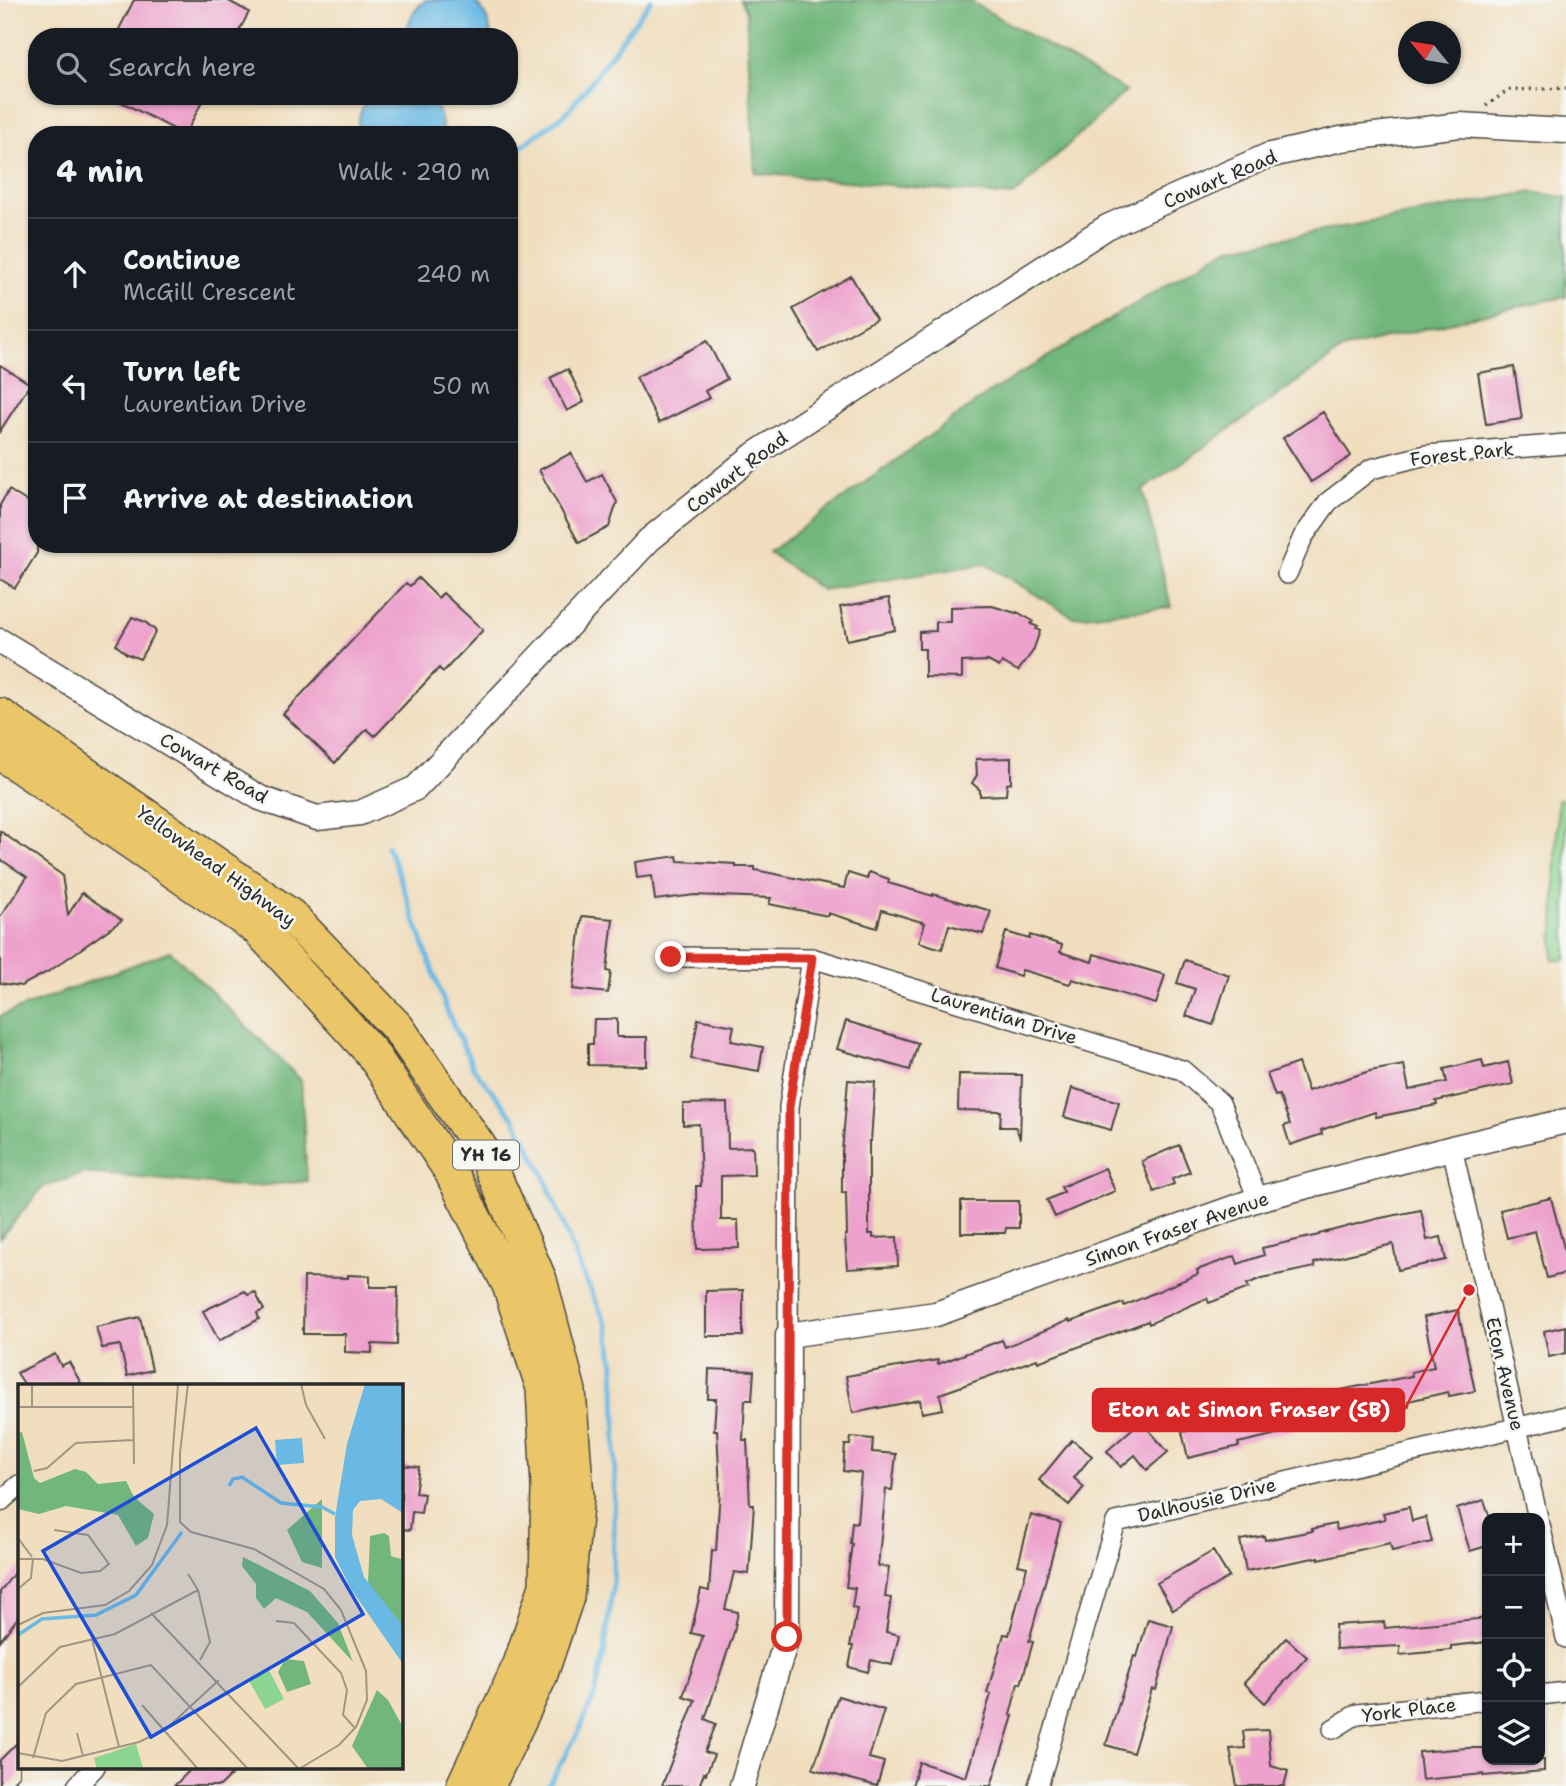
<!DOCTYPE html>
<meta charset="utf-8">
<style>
body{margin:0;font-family:"Shantell Sans",sans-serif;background:#242831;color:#f1f3f6}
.controls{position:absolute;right:21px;bottom:21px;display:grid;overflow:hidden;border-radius:14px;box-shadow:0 2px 5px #0004}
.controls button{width:63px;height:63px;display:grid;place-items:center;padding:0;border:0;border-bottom:2px solid #363941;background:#171b24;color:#f1f3f6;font:35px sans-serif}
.compass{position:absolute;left:1398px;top:21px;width:63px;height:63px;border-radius:50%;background:#171b24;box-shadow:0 2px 5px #0004;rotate:300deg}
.stop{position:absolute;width:21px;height:21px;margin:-16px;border:5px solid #d93025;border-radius:50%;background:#fff}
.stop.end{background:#d93025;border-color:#fff;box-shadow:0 2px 7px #0008}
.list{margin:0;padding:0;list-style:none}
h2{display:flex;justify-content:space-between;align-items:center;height:91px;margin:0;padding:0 28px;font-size:30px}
h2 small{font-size:23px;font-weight:400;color:#9ea1a6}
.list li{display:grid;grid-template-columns:46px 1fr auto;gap:21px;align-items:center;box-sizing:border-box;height:112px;padding:0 28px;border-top:2px solid #363941}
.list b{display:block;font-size:26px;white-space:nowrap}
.list p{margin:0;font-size:23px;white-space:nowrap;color:#9ea1a6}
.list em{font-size:23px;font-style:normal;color:#9ea1a6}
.icon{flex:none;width:38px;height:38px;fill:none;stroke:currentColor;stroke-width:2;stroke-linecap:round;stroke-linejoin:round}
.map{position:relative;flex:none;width:1566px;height:1786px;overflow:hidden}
.search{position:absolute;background:#171b24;box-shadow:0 2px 5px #0004;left:28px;top:28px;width:490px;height:77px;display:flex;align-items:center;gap:18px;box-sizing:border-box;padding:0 24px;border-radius:28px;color:#9ea1a6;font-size:26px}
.panel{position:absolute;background:#171b24;box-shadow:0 2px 5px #0004;left:28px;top:126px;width:490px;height:427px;border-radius:28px}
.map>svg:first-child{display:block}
</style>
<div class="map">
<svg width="1566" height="1786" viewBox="0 0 1566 1786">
<rect width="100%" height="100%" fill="#f6f6f2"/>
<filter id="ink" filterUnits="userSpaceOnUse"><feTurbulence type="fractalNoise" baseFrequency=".0143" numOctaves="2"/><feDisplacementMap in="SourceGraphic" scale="14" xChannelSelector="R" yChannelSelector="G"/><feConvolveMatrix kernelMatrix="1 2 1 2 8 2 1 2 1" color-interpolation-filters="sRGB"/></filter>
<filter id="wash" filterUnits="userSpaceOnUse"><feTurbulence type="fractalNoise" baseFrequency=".00686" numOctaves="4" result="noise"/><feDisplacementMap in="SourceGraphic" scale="28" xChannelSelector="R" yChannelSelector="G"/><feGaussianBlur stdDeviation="1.57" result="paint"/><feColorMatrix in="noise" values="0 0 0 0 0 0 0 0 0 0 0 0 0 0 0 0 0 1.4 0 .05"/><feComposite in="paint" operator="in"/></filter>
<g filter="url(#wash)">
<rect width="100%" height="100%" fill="#f0debe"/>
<path fill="#8cd590" stroke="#5c805e" stroke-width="2" d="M1558 799 1566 800V960H1553Z"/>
<path fill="#71b67a" stroke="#4e7052" stroke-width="2" d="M740 0H968L1126 91 1013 196 755 173 746 12Z
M1531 192 1566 197V297L1519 306 1345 348 1143 490 1171 607 1073 617 985 564 822 590 769 552 990 392 1226 249Z
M170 951 301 1080 307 1181 246 1187 84 1173 43 1187 0 1238V1016Z"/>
<path fill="#69b9e4" stroke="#4a7288" stroke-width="2" d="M426 0H471C484 8 490 22 491 37H406C408 20 413 10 426 0Z
M371 96H429C439 108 443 119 442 135H359C356 120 361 106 371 96Z"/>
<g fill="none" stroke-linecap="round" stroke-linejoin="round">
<path stroke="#69b9e4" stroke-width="5" d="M509 155 564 115 588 86 651 0
M387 846 395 864 447 1011 474 1069 514 1118 543 1173 581 1270 607 1325 614 1364 616 1417 613 1584 604 1654 596 1691 578 1733 548 1786"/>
</g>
<g id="blocks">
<path fill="#eda1cc" d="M134 0H227L249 12 236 37H115Z
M110 96H205L185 135Z
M851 276 876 319 818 352 793 309Z
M707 341 727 379 705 391 709 398 659 423 636 377Z
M0 365 30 384 0 431Z
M1514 367 1522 419 1486 424 1478 373Z
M568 369 584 402 567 411 550 378Z
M1323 412 1351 456 1311 482 1283 438Z
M571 453 587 482 602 474 617 502 609 527 579 543 539 470Z
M9 490 37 508V553L15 588 0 579V505Z
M418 578 438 598 443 593 483 630 443 672 439 668 375 736 367 729 335 763 283 714 406 583 410 586Z
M889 598 895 630 847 640 840 607Z
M992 606 1016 613 1017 612 1033 621 1031 624 1038 627 1036 629 1040 631 1033 651 1018 671 1002 662 999 667 988 661 962 662V678L925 677V649H919V632L936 631V622H950V607Z
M132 617 145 622 156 631 140 659 127 654 116 645Z
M1011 758V783L1007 784 1006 795 980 796V790L972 783 977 775 976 759Z
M0 831 62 875 68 915 82 893 122 920 51 970 21 986 0 983V917L27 877 0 859Z
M677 856 678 861 736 864V867H755V870L844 888 848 873 867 879 869 872 889 879 888 883 933 896V894L991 911 983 934 949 925 942 949 919 942 925 923 882 910 877 928 828 913V916L769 904 771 898 695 895 655 900 652 876 637 878 635 862Z
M582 916 613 919 607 971 611 972 608 993 573 989Z
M1006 932 1029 939 1030 935 1062 945 1060 952 1092 962 1094 954 1165 975 1156 1004 1072 979 1070 984 1022 970 1020 976 995 968Z
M1185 960 1229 975 1213 1025 1186 1016 1195 989 1177 983Z
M594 1019H617V1037H647V1066L588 1065V1044H593Z
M698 1019 734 1026 731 1041 763 1047 759 1071 691 1059Z
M846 1021 918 1043 910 1070 837 1049Z
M1482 1060 1484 1068 1508 1062 1513 1084 1436 1101 1437 1105 1376 1117 1375 1112 1321 1130 1322 1134 1290 1145 1284 1126 1290 1124 1279 1095 1275 1096 1267 1074 1298 1063 1308 1091 1370 1071 1404 1065 1409 1090 1447 1082 1444 1069Z
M959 1074 1022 1075 1020 1139 1016 1127H1000L1001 1111 958 1110Z
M848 1080 875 1082 871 1141H869V1234H873V1238L897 1237 898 1266 847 1269 845 1235H847L846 1192 842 1193V1152Z
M1072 1088 1119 1102 1111 1130 1064 1117Z
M727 1103 728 1148 753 1147 754 1175 721 1176V1220H738L739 1248 697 1249 696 1186H701L699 1124 683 1125V1104Z
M1179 1145 1190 1172 1172 1179 1174 1184 1154 1192 1142 1161Z
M1105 1168 1115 1191 1055 1217 1047 1200 1064 1192 1061 1187Z
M1551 1198 1566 1256V1273L1547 1278 1535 1231 1507 1238 1500 1210Z
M961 1201H1019V1228H1006L1005 1233H961Z
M1421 1210 1427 1240 1441 1237 1446 1260 1398 1270 1393 1244 1314 1263 1315 1267 1262 1278 1247 1284 1249 1288 1209 1303 1207 1298 1149 1324 1148 1321 1038 1362 1037 1359 940 1394 943 1409 922 1413 920 1400 853 1413 846 1376 938 1360V1364L1002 1340 1005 1347 1069 1320 1070 1322 1123 1303 1124 1306 1198 1274 1197 1270 1235 1256 1238 1264 1264 1255 1262 1248 1319 1235V1234L1376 1219Z
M348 1275 370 1276V1287H398L397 1345 372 1344V1353L345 1352V1334H303L304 1277 348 1278Z
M743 1290V1336H706V1291Z
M245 1291 248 1295 255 1292 264 1310 257 1313 259 1319 219 1341 203 1311Z
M1458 1310 1475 1391 1449 1396 1448 1392 1408 1401 1409 1406 1395 1409 1396 1415 1378 1419 1361 1423 1360 1415 1238 1443 1239 1446 1188 1458 1182 1432 1238 1419V1417L1297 1404 1296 1401 1345 1389 1412 1376 1411 1372 1434 1367 1424 1317Z
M140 1317 152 1370 127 1376 120 1345 102 1348 96 1327Z
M1566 1326V1353L1549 1357 1544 1331Z
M55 1354 61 1366 69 1362 82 1385H25L17 1373Z
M709 1369 754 1371 752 1400H745L743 1440H747L750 1505H754L749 1574 734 1572 725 1609 738 1612 734 1632 705 1719 716 1724 705 1752 714 1755 706 1774 704 1773 699 1786H662L695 1700 683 1696 703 1636 691 1633 701 1589 709 1591 712 1550 716 1551 720 1489 717 1430H714L716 1399H708Z
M1141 1421 1168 1452 1147 1470 1135 1455 1121 1467 1107 1451Z
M851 1437 873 1439 872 1452 896 1454 892 1490 886 1489 878 1566 889 1567 885 1597 891 1598 886 1632 899 1635 892 1665 871 1660 868 1672 849 1667 853 1646H850L857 1609 852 1608 855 1588 846 1587 852 1544H850L852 1522 857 1523 861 1473 843 1471 845 1445H850Z
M1072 1440 1092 1456 1074 1478 1084 1487 1069 1505 1039 1480Z
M401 1465 419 1467 415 1493 424 1494 421 1513 412 1512 410 1530 401 1529Z
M1484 1500 1490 1518H1487V1546L1470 1551 1457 1509Z
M1409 1507 1412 1521 1426 1517 1432 1542 1392 1551 1390 1543 1319 1559V1557L1246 1571 1240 1540 1264 1536 1265 1540 1313 1531 1312 1529 1335 1524 1337 1530 1385 1519 1383 1513Z
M1031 1515 1061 1523 1029 1641 1033 1642 1021 1684 1018 1683 1010 1715 1013 1716 991 1786H912L919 1762 966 1777 991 1694 987 1693 1004 1634 1009 1635 1027 1567 1018 1565Z
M1213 1551 1229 1577 1173 1610 1157 1583Z
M19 1566V1616L0 1641V1592Z
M1487 1618V1642L1451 1646V1650L1400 1655V1646L1336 1649 1335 1625 1384 1622 1385 1628Z
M1148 1619 1173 1626 1156 1690 1152 1689 1133 1753 1106 1745 1134 1656 1137 1657Z
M1286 1638 1307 1657 1265 1703 1244 1683Z
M838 1696 884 1710 869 1758 884 1762 877 1786 813 1769Z
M1268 1730 1271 1766 1288 1771 1284 1786H1237L1230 1749 1245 1748 1243 1731Z
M19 1741V1776L9 1786H0V1760Z
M1467 1748H1487V1760H1544V1771L1483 1776V1774L1422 1780 1419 1752Z
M193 1767H240L220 1786H174Z"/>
</g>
</g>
<g filter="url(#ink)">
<use href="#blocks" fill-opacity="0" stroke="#494641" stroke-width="2"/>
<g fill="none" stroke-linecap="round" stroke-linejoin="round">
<defs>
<path id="minor" d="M1287 574 1303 537 1328 502 1371 469 1426 455 1566 444
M671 957 812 958 1182 1070 1220 1103 1258 1199
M1452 1148 1538 1518
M788 1335 789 1107 812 958
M0 1502 19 1485
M1540 1525 1566 1638
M1540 1695 1566 1692
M1333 1729 1357 1714 1487 1700
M77 1786 95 1767
M1038 1786 1116 1522 1566 1416"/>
<path id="tertiary" d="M0 641 260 798 317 818 360 813 416 788 649 540 755 454 1107 227 1267 156 1341 139 1460 125 1566 131
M742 1786 787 1637 788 1335 936 1314 1258 1199 1452 1148 1566 1121"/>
<path id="trunk" d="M0 715 290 915 398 1028 486 1156 540 1280 569 1391 577 1496 567 1597 540 1677 488 1786
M0 753 258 929 371 1052 450 1170 509 1285 543 1388 548 1487 546 1586 520 1664 463 1786"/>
</defs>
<use href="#minor" stroke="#494641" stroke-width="22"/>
<use href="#tertiary" stroke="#494641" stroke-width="27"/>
<use href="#trunk" stroke="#494641" stroke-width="36"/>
<path stroke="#494641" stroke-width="3.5" stroke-dasharray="2 5" stroke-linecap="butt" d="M1486 106 1508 90 1566 88"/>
<use href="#minor" stroke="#fff" stroke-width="19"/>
<use href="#tertiary" stroke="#fff" stroke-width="24"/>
<use href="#trunk" stroke="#eac669" stroke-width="33"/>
</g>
</g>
<g fill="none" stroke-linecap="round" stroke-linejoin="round" filter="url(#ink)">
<path stroke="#d93025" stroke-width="9" d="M671 957 812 958 789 1107 787 1637"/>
</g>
<g text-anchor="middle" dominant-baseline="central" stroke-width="5" stroke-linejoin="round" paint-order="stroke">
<rect fill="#f6f6f2" stroke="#686867" stroke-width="2" x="453" y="1140.5" width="66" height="29" rx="5"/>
<g font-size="18" font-weight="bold" fill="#2b2b2b">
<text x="486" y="1155">YH 16</text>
</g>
<g font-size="19" fill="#2b2b2b" stroke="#f6f6f2">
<text transform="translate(1220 179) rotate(-23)">Cowart Road</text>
<text transform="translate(1462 454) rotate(-6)">Forest Park</text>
<text transform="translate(737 472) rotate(-37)">Cowart Road</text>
<text transform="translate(214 768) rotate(30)">Cowart Road</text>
<text transform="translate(216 866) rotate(36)">Yellowhead Highway</text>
<text transform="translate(1004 1016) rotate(17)">Laurentian Drive</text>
<text transform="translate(1177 1229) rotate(-19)">Simon Fraser Avenue</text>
<text transform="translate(1505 1374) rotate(77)">Eton Avenue</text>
<text transform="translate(1207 1500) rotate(-13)">Dalhousie Drive</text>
<text transform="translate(1409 1710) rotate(-7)">York Place</text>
</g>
</g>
<g transform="translate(18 1384)">
<rect width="385" height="385" fill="#f0debe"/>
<path d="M250 284 266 315 247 325 230 295ZM118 360 125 384 79 385 76 374Z" fill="#8cd590"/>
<path d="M4 48 16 94 22 99 57 85 68 88 80 100 108 97 116 113 136 130 130 154 118 162 100 131 48 122 21 130 0 125V49ZM304 115V184L284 178 269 146ZM366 149 371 152 373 172 383 175 385 242 350 200 352 152ZM225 173 292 207 320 239 335 278 289 228 258 214 246 225 238 214V200L224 182ZM267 275 286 277 293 300 269 308 260 288ZM359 306 370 316 385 343V385H350L334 362Z" fill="#71b67a"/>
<path d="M347 0H385V129L363 115 342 117 335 126 334 151 346 193 385 242V280L333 205 317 173V133L329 60ZM284 54 286 79 259 81 257 56Z" fill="#69b9e4"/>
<path fill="none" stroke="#69b9e4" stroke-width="3.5" d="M211 102 215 95 224 93 263 119 304 123 317 130M0 251 24 235 78 231 118 211 164 148"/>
<path fill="none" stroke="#a19683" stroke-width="2" d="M14 0V23M115 0 116 80M170 0 162 69V138L173 148 236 165 306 205 323 226 348 287 349 316 338 343 321 361 281 385M283 0 288 21 307 55M0 23H115M16 87 29 84 58 59 115 56M0 154 14 173M0 175H25L63 189 82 187 91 180 70 151 36 146M170 190 180 206 192 258 182 276M0 205 13 194 15 174M133 229 281 385M258 237 276 239 323 289 329 306 325 331 337 344M0 241 25 229 87 221 111 207 134 181 149 141 160 0M74 255 101 363M0 303 42 263 97 250 180 206M124 321 180 385M59 349 65 372M0 369 44 377 121 358 148 345 201 296M15 374 28 329 58 300 133 281 230 385"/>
<path fill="#1d4ed8" fill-opacity="0.15" stroke="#1d4ed8" stroke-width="3.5" d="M238 44 345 230 133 353 25 167Z"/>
<rect width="385" height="385" fill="none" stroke="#2b2b2b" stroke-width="3.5"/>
</g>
<path fill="none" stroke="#d62828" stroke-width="2.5" d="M1469 1290L1404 1410"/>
<circle fill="#d62828" stroke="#f6f6f2" stroke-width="2.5" cx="1469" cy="1290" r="7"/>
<rect fill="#d62828" stroke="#d62828" stroke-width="2.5" x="1093" y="1389" width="311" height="42" rx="7"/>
<g font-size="21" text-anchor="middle" font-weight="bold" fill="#fff">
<text x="1249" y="1417">Eton at Simon Fraser (SB)</text>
</g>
</svg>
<div class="controls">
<button>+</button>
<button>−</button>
<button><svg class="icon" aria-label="locate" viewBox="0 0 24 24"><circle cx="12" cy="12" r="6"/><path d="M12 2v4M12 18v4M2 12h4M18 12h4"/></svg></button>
<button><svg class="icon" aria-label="layers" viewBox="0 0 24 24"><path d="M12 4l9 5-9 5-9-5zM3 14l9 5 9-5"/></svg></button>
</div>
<svg class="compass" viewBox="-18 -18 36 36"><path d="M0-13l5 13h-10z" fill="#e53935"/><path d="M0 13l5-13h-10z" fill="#9ea1a6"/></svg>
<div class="stop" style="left:787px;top:1637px"></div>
<div class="stop end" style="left:671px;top:957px"></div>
<div class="search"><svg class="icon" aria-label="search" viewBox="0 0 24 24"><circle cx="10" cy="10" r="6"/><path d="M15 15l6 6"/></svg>Search here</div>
<section class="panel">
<h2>4 min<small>Walk · 290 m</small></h2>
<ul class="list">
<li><svg class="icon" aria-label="ahead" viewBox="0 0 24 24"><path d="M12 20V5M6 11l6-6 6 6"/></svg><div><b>Continue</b><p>McGill Crescent</p></div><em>240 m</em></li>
<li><svg class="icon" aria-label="left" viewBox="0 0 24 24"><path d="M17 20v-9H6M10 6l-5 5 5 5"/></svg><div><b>Turn left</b><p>Laurentian Drive</p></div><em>50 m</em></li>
<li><svg class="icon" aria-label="arrive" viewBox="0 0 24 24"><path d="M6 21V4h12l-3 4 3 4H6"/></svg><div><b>Arrive at destination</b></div></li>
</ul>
</section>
</div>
